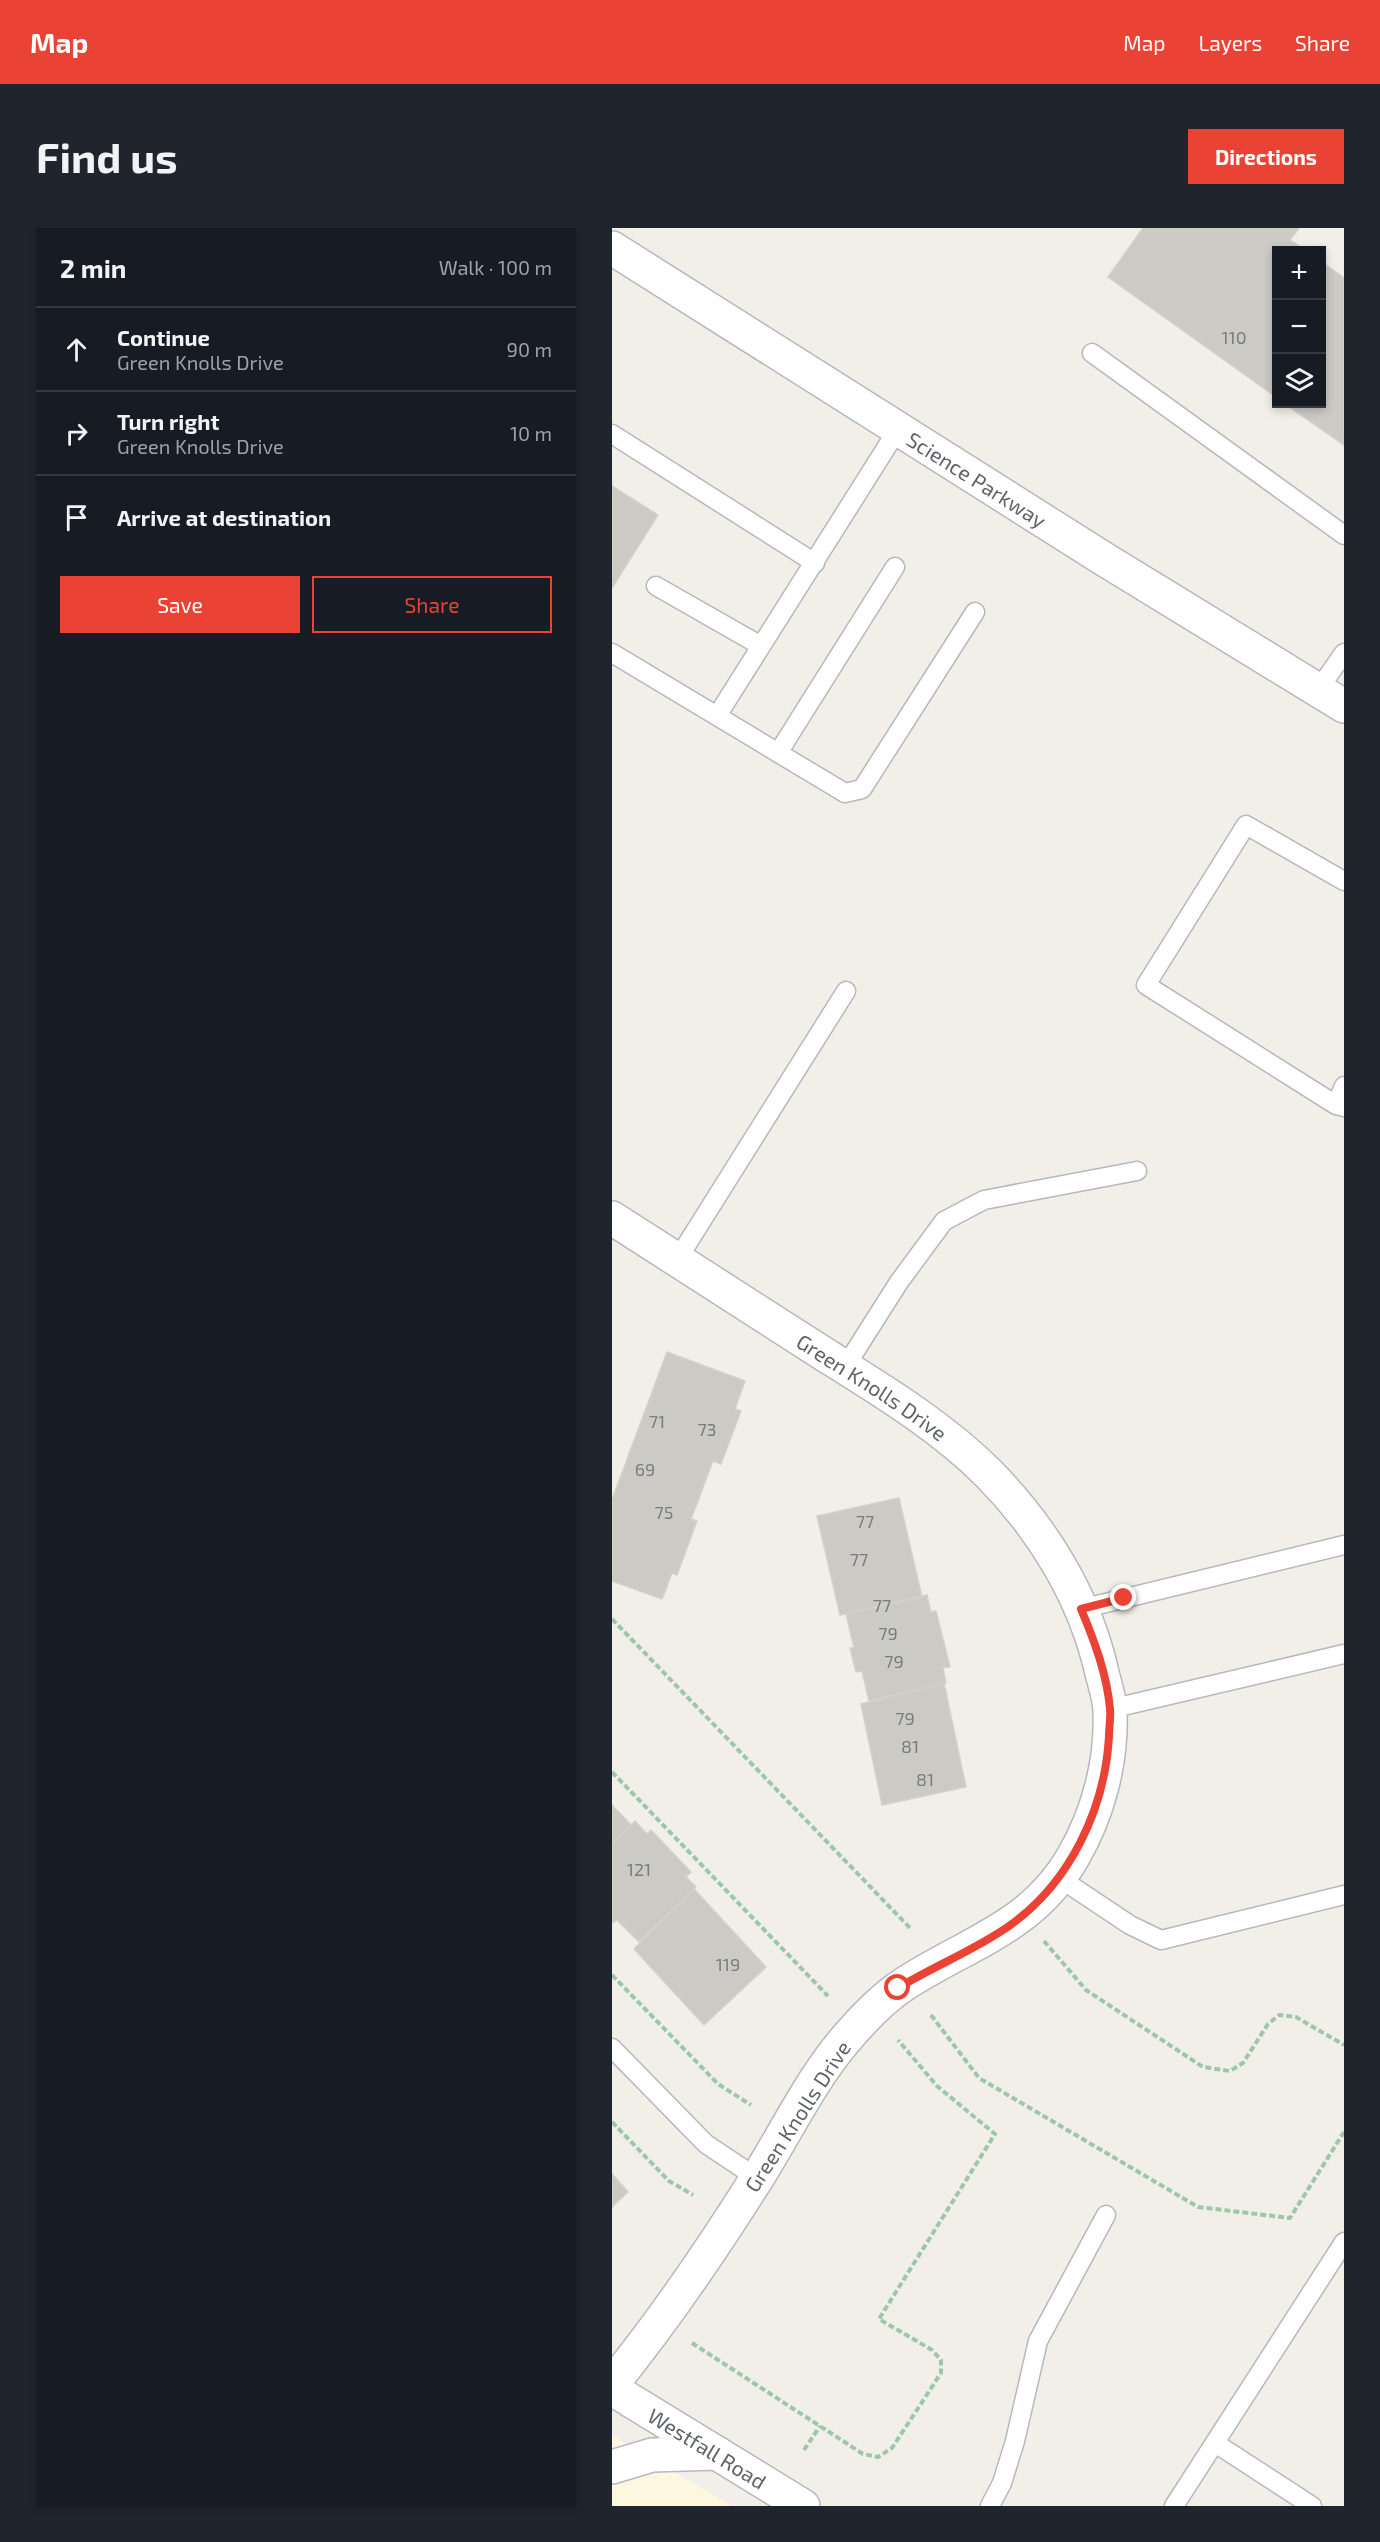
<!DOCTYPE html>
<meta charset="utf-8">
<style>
body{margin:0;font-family:"Exo 2",sans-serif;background:#20242c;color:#f1f3f6}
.controls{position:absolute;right:18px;top:18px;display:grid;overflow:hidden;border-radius:0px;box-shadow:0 3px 9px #0003}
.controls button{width:54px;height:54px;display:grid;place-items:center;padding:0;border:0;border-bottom:2px solid #363941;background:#171b24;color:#f1f3f6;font:30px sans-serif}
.stop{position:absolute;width:18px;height:18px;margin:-14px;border:4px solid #ea4335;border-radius:50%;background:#fff}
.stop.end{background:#ea4335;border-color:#fff;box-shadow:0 2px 6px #0008}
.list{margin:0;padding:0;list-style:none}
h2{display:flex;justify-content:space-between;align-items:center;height:78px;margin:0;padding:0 24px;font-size:26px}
h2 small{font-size:20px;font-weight:400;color:#9ea1a6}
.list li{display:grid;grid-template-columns:39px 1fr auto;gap:18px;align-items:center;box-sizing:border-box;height:84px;padding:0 24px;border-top:2px solid #363941}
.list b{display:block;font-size:22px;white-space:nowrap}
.list p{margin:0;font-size:20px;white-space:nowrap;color:#9ea1a6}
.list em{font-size:20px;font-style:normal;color:#9ea1a6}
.actions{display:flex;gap:12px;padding:18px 24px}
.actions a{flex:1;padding:14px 0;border:2px solid #ea4335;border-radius:0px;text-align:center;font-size:21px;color:#ea4335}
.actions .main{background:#ea4335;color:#fff}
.icon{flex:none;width:33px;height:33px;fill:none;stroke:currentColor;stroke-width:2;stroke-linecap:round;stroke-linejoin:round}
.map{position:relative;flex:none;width:732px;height:2278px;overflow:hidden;border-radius:0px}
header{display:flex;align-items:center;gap:36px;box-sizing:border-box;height:84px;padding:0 30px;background:#ea4335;color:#fff}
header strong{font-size:28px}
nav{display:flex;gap:33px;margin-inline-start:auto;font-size:21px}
.intro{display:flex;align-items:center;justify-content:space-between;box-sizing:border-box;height:144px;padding:0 36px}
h1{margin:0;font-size:42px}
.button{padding:15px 27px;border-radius:0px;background:#ea4335;color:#fff;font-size:21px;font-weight:700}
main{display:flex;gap:36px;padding:0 36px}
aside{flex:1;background:#171b24;border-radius:0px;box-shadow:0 3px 9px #0003}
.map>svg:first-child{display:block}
</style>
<header>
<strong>Map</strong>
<nav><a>Map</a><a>Layers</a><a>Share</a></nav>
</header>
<div class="intro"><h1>Find us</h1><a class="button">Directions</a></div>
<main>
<aside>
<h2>2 min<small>Walk · 100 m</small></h2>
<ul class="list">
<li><svg class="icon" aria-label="ahead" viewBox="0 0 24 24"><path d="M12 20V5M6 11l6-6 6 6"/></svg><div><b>Continue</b><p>Green Knolls Drive</p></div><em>90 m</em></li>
<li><svg class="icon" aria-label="right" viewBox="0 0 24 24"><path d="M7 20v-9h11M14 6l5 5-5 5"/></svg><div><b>Turn right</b><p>Green Knolls Drive</p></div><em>10 m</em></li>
<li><svg class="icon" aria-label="arrive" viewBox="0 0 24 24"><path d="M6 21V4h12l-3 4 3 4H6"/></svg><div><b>Arrive at destination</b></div></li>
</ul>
<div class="actions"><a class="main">Save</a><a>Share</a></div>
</aside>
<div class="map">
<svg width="732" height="2278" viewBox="0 0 732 2278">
<rect width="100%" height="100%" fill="#f1efe8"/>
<path fill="#fef7e0" d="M0 2207 120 2278H0Z"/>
<path fill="#cccac5" stroke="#d6d1c6" stroke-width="1.5" d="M531 0H687L678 12 693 22H664V169L496 49Z
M710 34 732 50V217L673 176H710Z
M0 258 46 287 0 360Z
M55 1124 133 1153 123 1181 129 1183 109 1236 101 1233 79 1291 85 1293 65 1347 60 1345 50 1371 0 1353V1272Z
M287 1270 310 1369 228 1387 205 1288Z
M315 1367 319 1384 324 1383 338 1439 331 1440 334 1455 257 1473 250 1443 244 1444 238 1420H242L234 1386Z
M332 1455 354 1559 270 1577 249 1476Z
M0 1577 19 1597 0 1616Z
M23 1593 35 1606 39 1602 79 1644 74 1649 84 1659 27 1714 5 1692 0 1695V1616Z
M82 1661 154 1739 92 1797 22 1721Z
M0 1946 16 1964 0 1979Z"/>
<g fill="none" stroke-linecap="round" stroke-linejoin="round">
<defs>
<path id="service" d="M480 125 732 307
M0 206 203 335
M44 358 149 418
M0 425 233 565 250 561 363 384
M706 462 732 425
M105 488 286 201
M166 525 283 339
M732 653 634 597 534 757 724 877 732 879
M724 877 732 858
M65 1032 234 763
M233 1139 287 1054 332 993 372 972 525 943
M469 1381 732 1317
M498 1481 732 1426
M446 1649 518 1697 549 1712 732 1667
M0 1820 94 1916 145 1950
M603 2215 700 2278
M378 2278 390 2255 403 2213 426 2113 494 1987
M562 2278 732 2014"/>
<g id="minor">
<path id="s1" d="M0 20 492 331 732 478"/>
<path id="s2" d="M0 990C72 1036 144 1082 215 1128 271 1163 330 1199 377 1246 431 1301 473 1369 490 1445 493 1457 498 1471 498 1484 500 1534 486 1586 461 1629 420 1700 355 1715 291 1757 270 1771 250 1792 233 1812 199 1852 175 1902 147 1947 103 2017 52 2092 0 2156"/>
<path d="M0 2239 40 2227 105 2225"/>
</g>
<g id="tertiary">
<path id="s3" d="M0 2161 191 2278"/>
</g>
</defs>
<use href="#service" stroke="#b5b8bc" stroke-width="21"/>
<use href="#minor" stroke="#b5b8bc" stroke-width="36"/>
<use href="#tertiary" stroke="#b5b8bc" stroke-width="36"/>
<path stroke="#9cc7a9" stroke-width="4" stroke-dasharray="6 3" stroke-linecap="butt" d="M0 1391 299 1701
M0 1544 216 1768
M432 1713 474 1762 591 1839 618 1843 631 1835 656 1796 667 1787 684 1789 732 1817
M0 1747 106 1856 139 1877
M319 1787 367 1850 586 1979 678 1990 732 1904
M0 1894 57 1953 81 1967
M80 2115 251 2226 266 2229 280 2220 329 2145V2132L320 2122 267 2091 383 1906 325 1858 286 1812
M192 2222 208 2198"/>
<use href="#service" stroke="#fff" stroke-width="18"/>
<use href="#minor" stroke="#fff" stroke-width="33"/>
<use href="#tertiary" stroke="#fff" stroke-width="33"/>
</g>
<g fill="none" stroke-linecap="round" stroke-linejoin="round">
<path stroke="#ea4335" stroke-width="8" d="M286 1760C322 1738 363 1722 397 1698 458 1655 493 1581 497 1508 497 1499 499 1489 498 1481 495 1446 482 1412 469 1381L512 1370"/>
</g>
<g text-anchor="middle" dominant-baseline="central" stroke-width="5" stroke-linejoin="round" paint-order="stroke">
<g font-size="18" fill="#7a7d7f">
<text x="622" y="109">110</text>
<text x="45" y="1193">71</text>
<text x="95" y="1201">73</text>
<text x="33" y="1241">69</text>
<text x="52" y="1284">75</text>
<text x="253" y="1293">77</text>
<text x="247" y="1331">77</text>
<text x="270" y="1377">77</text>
<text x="276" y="1405">79</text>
<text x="282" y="1433">79</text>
<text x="293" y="1490">79</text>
<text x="298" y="1518">81</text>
<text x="313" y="1551">81</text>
<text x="27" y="1641">121</text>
<text x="116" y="1736">119</text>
</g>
<g font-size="21" fill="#5f6368" stroke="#fff">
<text stroke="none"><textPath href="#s1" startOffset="432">Science Parkway</textPath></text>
<text stroke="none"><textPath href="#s2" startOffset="310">Green Knolls Drive</textPath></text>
<text transform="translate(185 1888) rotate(-57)">Green Knolls Drive</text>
<text stroke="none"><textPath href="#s3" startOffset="112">Westfall Road</textPath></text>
</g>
</g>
</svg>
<div class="controls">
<button>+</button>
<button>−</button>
<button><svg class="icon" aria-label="layers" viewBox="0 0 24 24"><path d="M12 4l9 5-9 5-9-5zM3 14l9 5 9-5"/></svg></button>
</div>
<div class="stop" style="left:286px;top:1760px"></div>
<div class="stop end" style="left:512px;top:1370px"></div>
</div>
</main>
